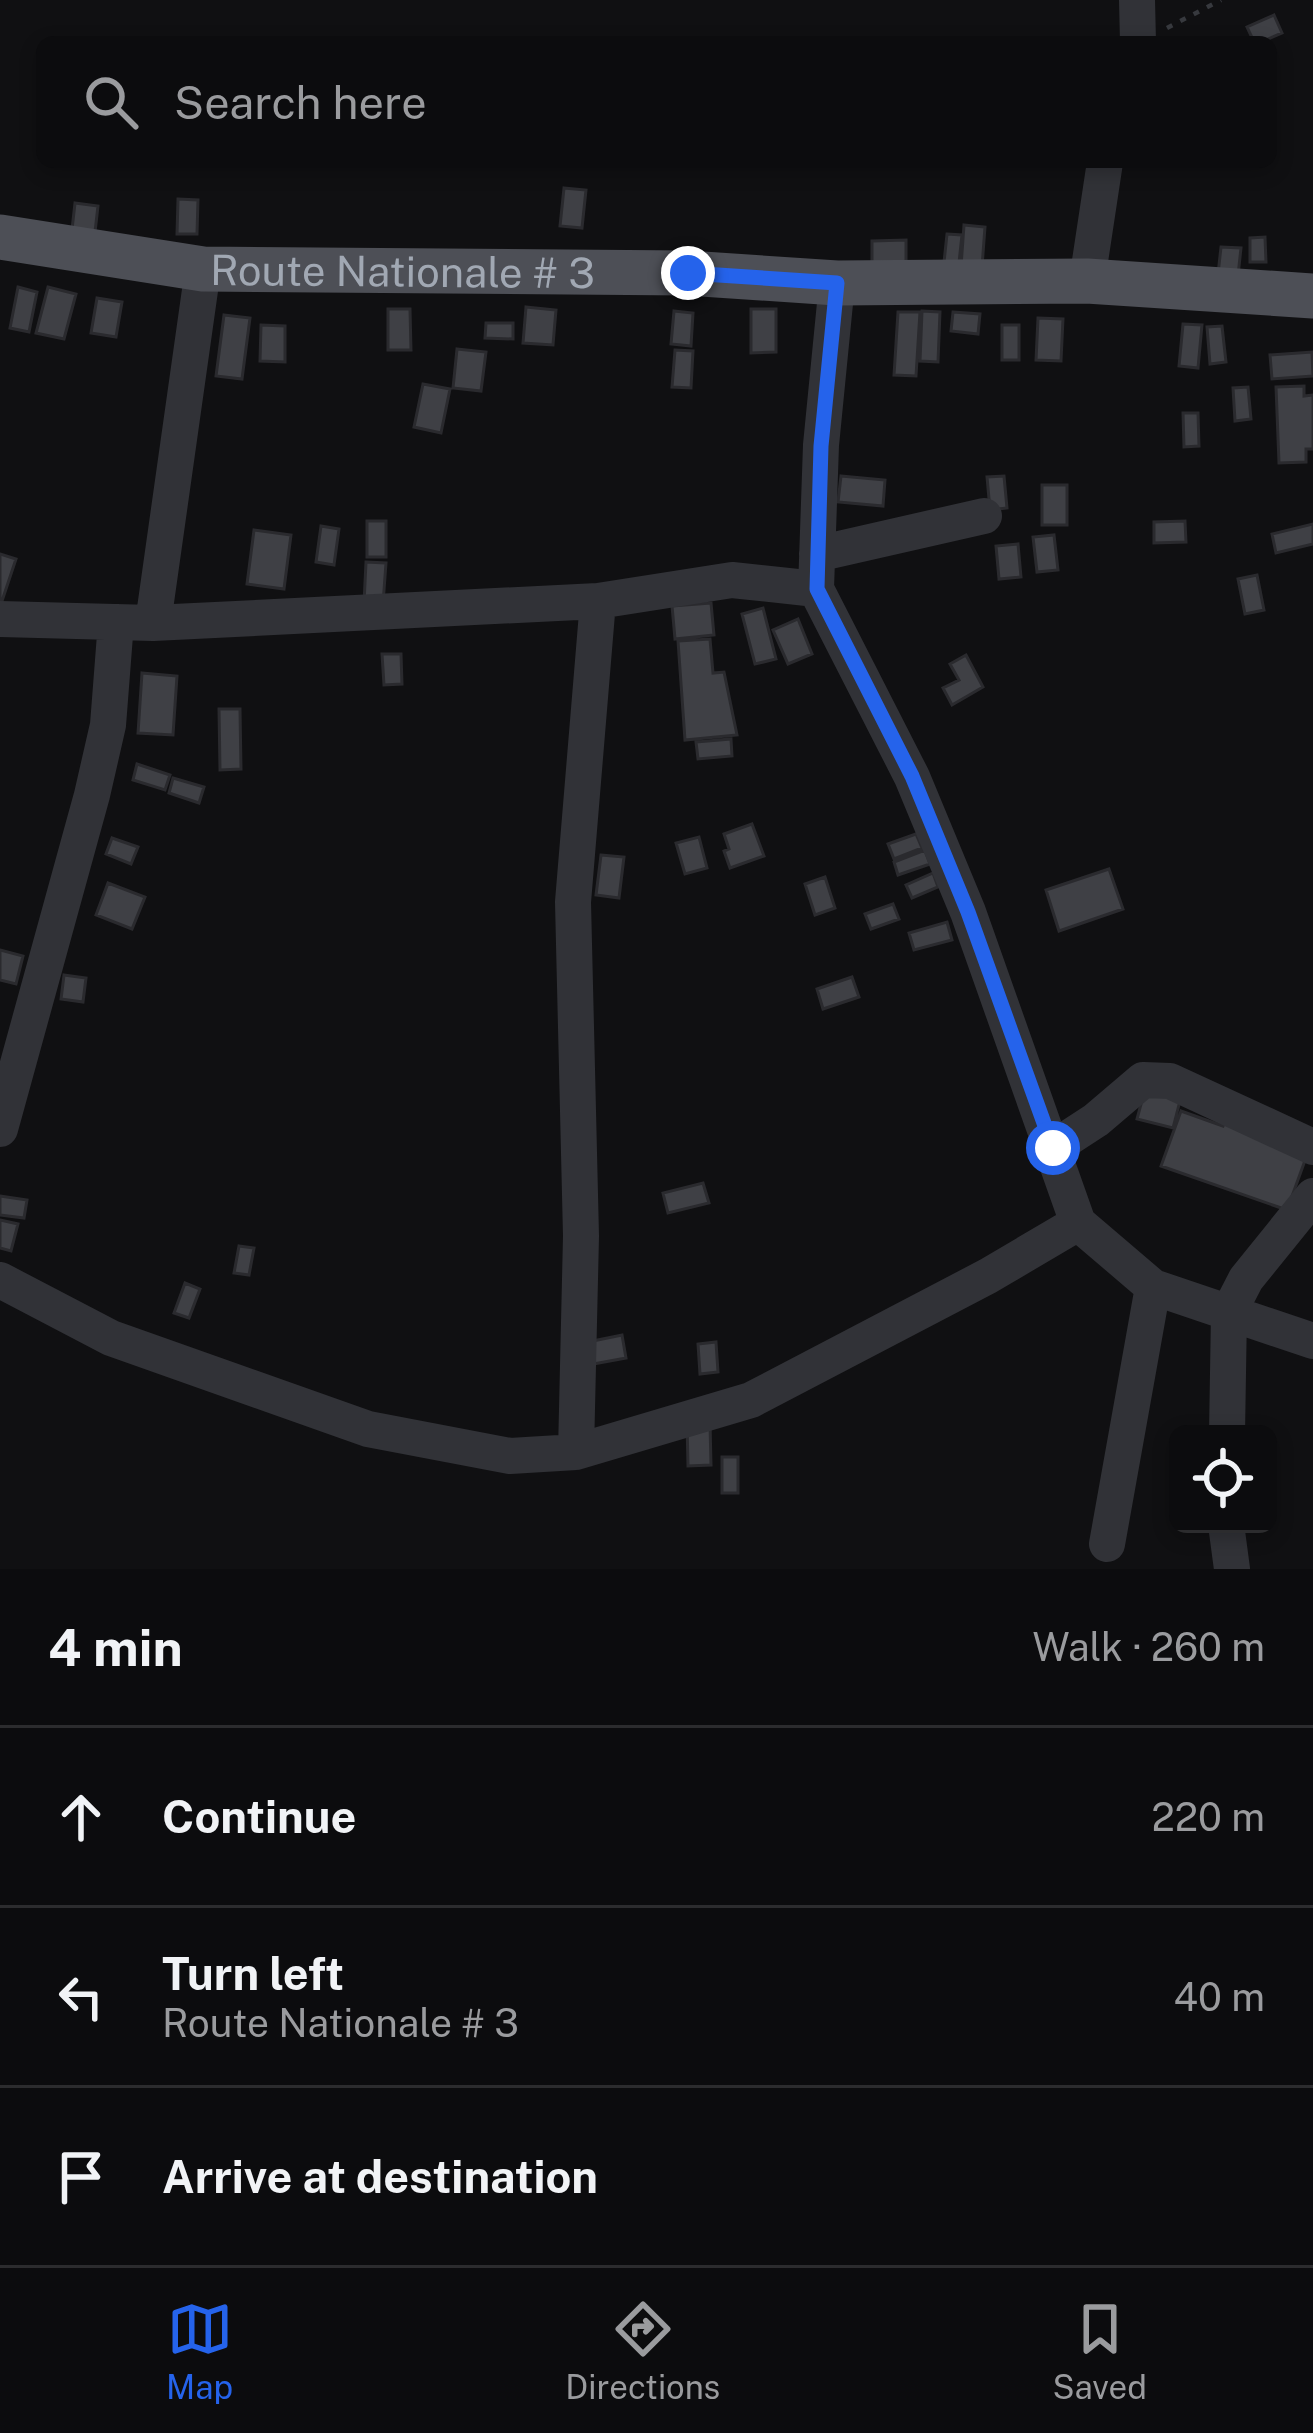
<!DOCTYPE html>
<meta charset="utf-8">
<style>
body{margin:0;font-family:"Public Sans",sans-serif;background:#1a1a1c;color:#f1f3f6}
.controls{position:absolute;right:36px;bottom:36px;display:grid;overflow:hidden;border-radius:18px;box-shadow:0 6px 18px #0003}
.controls button{width:108px;height:108px;display:grid;place-items:center;padding:0;border:0;border-bottom:3px solid #2c2c2e;background:#0c0c0e;color:#f1f3f6;font:60px sans-serif}
.stop{position:absolute;width:36px;height:36px;margin:-27px;border:9px solid #2563eb;border-radius:50%;background:#fff}
.stop.end{background:#2563eb;border-color:#fff;box-shadow:0 3px 12px #0008}
.list{margin:0;padding:0;list-style:none}
h2{display:flex;justify-content:space-between;align-items:center;height:156px;margin:0;padding:0 48px;font-size:51px}
h2 small{font-size:39px;font-weight:400;color:#9a9b9e}
.list li{display:grid;grid-template-columns:78px 1fr auto;gap:36px;align-items:center;box-sizing:border-box;height:180px;padding:0 48px;border-top:3px solid #2c2c2e}
.list b{display:block;font-size:45px;white-space:nowrap}
.list p{margin:0;font-size:39px;white-space:nowrap;color:#9a9b9e}
.list em{font-size:39px;font-style:normal;color:#9a9b9e}
.icon{flex:none;width:66px;height:66px;fill:none;stroke:currentColor;stroke-width:2;stroke-linecap:round;stroke-linejoin:round}
.map{position:relative;flex:none;width:1313px;height:1569px;overflow:hidden}
.search{position:absolute;background:#0c0c0e;box-shadow:0 6px 18px #0003;left:36px;right:36px;top:36px;height:132px;display:flex;align-items:center;gap:30px;box-sizing:border-box;padding:0 42px;border-radius:18px;color:#9a9b9e;font-size:45px}
.sheet{height:696px;background:#0c0c0e}
nav{display:flex;justify-content:space-around;align-items:center;box-sizing:border-box;height:168px;border-top:3px solid #2c2c2e;background:#0c0c0e;font-size:33px;color:#9a9b9e}
nav a{display:grid;justify-items:center;gap:6px}
nav .on{color:#2563eb}
.map>svg:first-child{display:block}
</style>
<div class="map">
<svg width="1313" height="1569" viewBox="0 0 1313 1569">
<rect width="100%" height="100%" fill="#101012"/>
<path fill="#3f4045" stroke="#2a2a2e" stroke-width="3" d="M1274 15 1282 33 1261 42H1254L1247 27Z
M564 188 586 190 582 228 560 226Z
M178 199 198 200 197 234H177Z
M75 203 98 206 94 241 71 238Z
M964 225 985 227 982 267 961 266Z
M947 234 962 235 959 263 944 262Z
M1265 237 1266 262H1250V238Z
M906 240V264L872 265V241Z
M1221 247 1241 248 1237 285 1217 283Z
M18 287 37 292 29 332 10 328Z
M48 287 76 294 64 339 36 333Z
M97 298 122 302 116 337 91 333Z
M526 307 556 310 553 345 523 343Z
M388 309H410L411 350H388Z
M751 309H776V352L751 353Z
M674 311 693 313 691 346 671 344Z
M922 311 940 312 938 362 920 361Z
M898 312H920L916 376 894 375Z
M953 312 980 314 978 334 951 331Z
M224 315 250 318 242 379 216 376Z
M1038 318 1063 319 1061 361 1036 360Z
M486 323H513V339L485 338Z
M1183 324 1202 325 1198 368 1179 366Z
M261 325 285 326V362L260 361Z
M1002 325H1019V360H1002Z
M1222 326 1226 362 1210 364 1207 327Z
M457 349 486 352 481 391 453 388Z
M675 350 693 351 691 388 672 387Z
M1312 352 1313 376 1272 379 1270 355Z
M423 384 450 389 441 433 414 427Z
M1304 386V396L1313 395V449H1306V462L1279 463 1276 387Z
M1248 387 1251 419 1235 421 1233 388Z
M1183 413H1198L1199 446 1184 447Z
M841 476 885 480 883 506 838 502Z
M1004 476 1007 508 990 510 987 477Z
M1042 485H1067V525H1042Z
M367 521H386V557H367Z
M1185 521 1186 542 1154 543V522Z
M1313 524V544L1276 553 1272 534Z
M321 526 339 529 334 565 316 562Z
M254 530 291 535 284 589 247 584Z
M1054 535 1058 570 1037 572 1033 537Z
M1018 544 1021 577 999 579 996 546Z
M0 554 16 559 0 607Z
M366 562 386 563 383 604 364 603Z
M1257 575 1264 610 1245 614 1238 579Z
M711 603 714 635 675 639 672 606Z
M763 608 776 659 755 664 742 614Z
M798 619 812 654 788 664 773 630Z
M710 639 713 673 724 672 737 735 685 740 678 641Z
M382 654H401L402 684 384 685Z
M966 655 983 687 952 705 943 688 959 680 950 664Z
M142 673 177 676 173 735 138 733Z
M219 709H240L241 769 220 770Z
M731 739 732 756 698 759 696 742Z
M137 764 170 775 165 790 133 780Z
M173 778 204 787 199 803 169 793Z
M752 824 764 856 730 868 724 851 729 849 724 834Z
M916 834 922 848 894 859 888 844Z
M699 837 707 868 685 874 676 843Z
M112 838 138 847 131 864 106 854Z
M925 850 930 864 898 875 894 862Z
M601 855 624 857 619 898 596 895Z
M1109 869 1123 909 1059 931 1046 890Z
M933 873 938 887 912 898 906 885Z
M825 877 835 908 815 915 805 884Z
M108 883 145 897 132 929 96 915Z
M893 904 899 919 871 929 865 914Z
M947 922 952 940 914 950 909 933Z
M0 950 23 956 16 984 0 980Z
M64 975 86 978 83 1002 61 999Z
M852 977 859 997 823 1009 817 989Z
M1145 1089 1181 1097 1173 1128 1137 1119Z
M1181 1111 1223 1126 1229 1112 1307 1155 1287 1210 1161 1166Z
M703 1183 709 1203 668 1213 663 1193Z
M0 1196 27 1200 24 1218 0 1215Z
M0 1220 18 1224 11 1251 0 1248Z
M239 1246 254 1248 249 1275 234 1273Z
M185 1283 200 1289 189 1318 174 1313Z
M622 1335 626 1358 588 1365 583 1343Z
M716 1342 718 1372 700 1374 698 1344Z
M710 1422 711 1465 688 1466 687 1423Z
M722 1457H738V1493H722Z"/>
<g fill="none" stroke-linecap="round" stroke-linejoin="round">
<path stroke="#37393e" stroke-width="4.5" stroke-dasharray="6 9" stroke-linecap="butt" d="M1167 28 1221 0"/>
<path stroke="#313237" stroke-width="36" d="M1137 0 1138 42
M1087 281 1105 162
M837 283 821 445 816 589 912 777 968 912 1078 1223 1153 1287 1313 1341
M817 554 984 516
M0 619 153 623 598 601 732 580 816 589
M153 623 203 269
M0 1129 92 795 108 725 116 622
M1053 1148 1096 1120 1143 1080 1170 1081 1313 1147
M0 1280 111 1338 368 1429 510 1456 576 1452 751 1400 988 1276 1078 1223
M1227 1434 1229 1312 1246 1279 1313 1196
M576 1452 581 1236 573 902 598 601
M1226 1524 1232 1569
M1107 1544 1153 1287"/>
<path stroke="#4d4f56" stroke-width="45" id="s1" d="M0 237 203 269 687 273 837 283 1087 281 1313 296"/>
</g>
<g fill="none" stroke-linecap="round" stroke-linejoin="round">
<path stroke="#2563eb" stroke-width="15" d="M688 273 837 283 821 446 817 589 912 776 968 912 1053 1148"/>
</g>
<g text-anchor="middle" dominant-baseline="central" stroke-width="9" stroke-linejoin="round" paint-order="stroke">
<g font-size="42" fill="#a1a8b3" stroke="#0b0b0c">
<text stroke="none"><textPath href="#s1" startOffset="405">Route Nationale # 3</textPath></text>
</g>
</g>
</svg>
<div class="controls">
<button><svg class="icon" aria-label="locate" viewBox="0 0 24 24"><circle cx="12" cy="12" r="6"/><path d="M12 2v4M12 18v4M2 12h4M18 12h4"/></svg></button>
</div>
<div class="stop" style="left:1053px;top:1148px"></div>
<div class="stop end" style="left:688px;top:273px"></div>
<div class="search"><svg class="icon" aria-label="search" viewBox="0 0 24 24"><circle cx="10" cy="10" r="6"/><path d="M15 15l6 6"/></svg>Search here</div>
</div>
<section class="sheet">
<h2>4 min<small>Walk · 260 m</small></h2>
<ul class="list">
<li><svg class="icon" aria-label="ahead" viewBox="0 0 24 24"><path d="M12 20V5M6 11l6-6 6 6"/></svg><div><b>Continue</b></div><em>220 m</em></li>
<li><svg class="icon" aria-label="left" viewBox="0 0 24 24"><path d="M17 20v-9H6M10 6l-5 5 5 5"/></svg><div><b>Turn left</b><p>Route Nationale # 3</p></div><em>40 m</em></li>
<li><svg class="icon" aria-label="arrive" viewBox="0 0 24 24"><path d="M6 21V4h12l-3 4 3 4H6"/></svg><div><b>Arrive at destination</b></div></li>
</ul>
</section>
<nav>
<a class="on"><svg class="icon" aria-label="map" viewBox="0 0 24 24"><path d="M3 6l6-2 6 2 6-2v14l-6 2-6-2-6 2zM9 4v14M15 6v14"/></svg>Map</a>
<a><svg class="icon" aria-label="directions" viewBox="0 0 24 24"><path d="M12 3l9 9-9 9-9-9zM9 14v-3h6M13 9l2 2-2 2"/></svg>Directions</a>
<a><svg class="icon" aria-label="saved" viewBox="0 0 24 24"><path d="M7 4h10v16l-5-4-5 4z"/></svg>Saved</a>
</nav>
